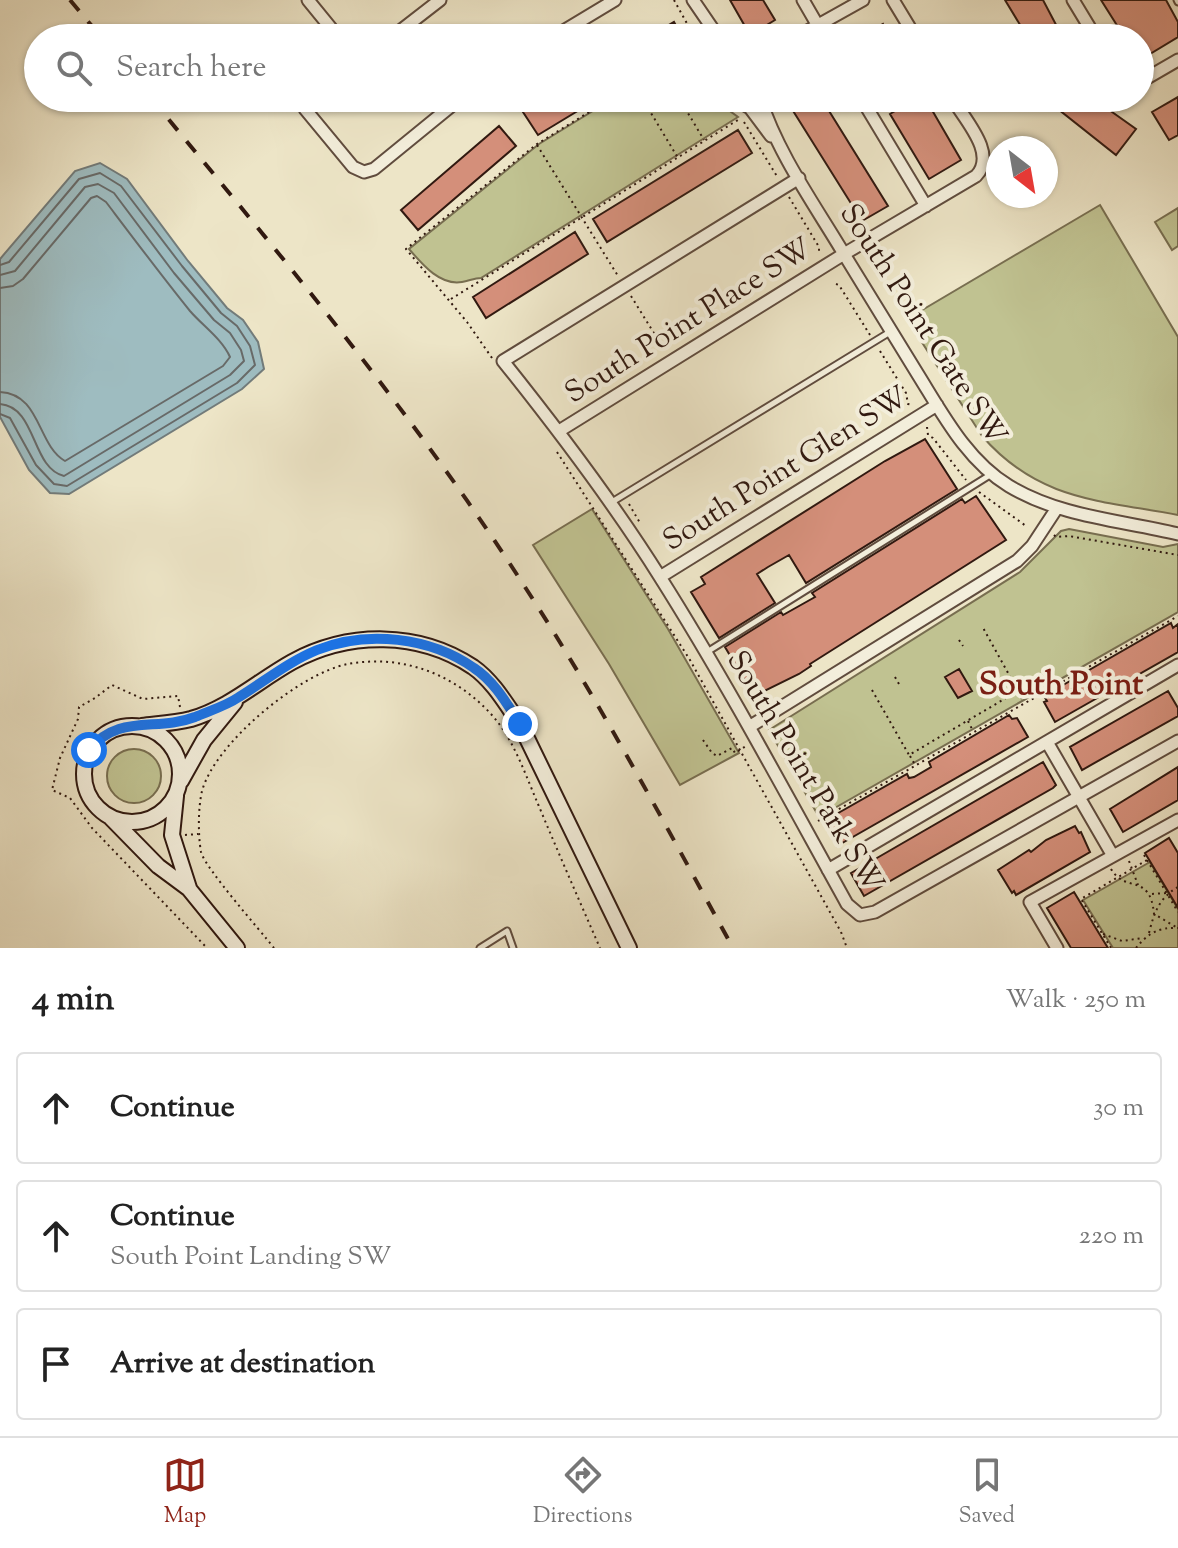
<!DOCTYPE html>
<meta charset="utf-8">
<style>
body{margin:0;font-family:"Sorts Mill Goudy",serif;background:#f6f6f6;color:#222}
.compass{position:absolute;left:986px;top:136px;width:72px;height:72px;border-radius:50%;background:#fff;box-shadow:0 2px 6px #0004;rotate:149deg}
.stop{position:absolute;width:24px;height:24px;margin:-18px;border:6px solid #1a73e8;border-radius:50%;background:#fff}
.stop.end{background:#1a73e8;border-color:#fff;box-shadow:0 2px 8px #0008}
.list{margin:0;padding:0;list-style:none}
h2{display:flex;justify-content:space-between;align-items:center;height:104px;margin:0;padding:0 32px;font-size:34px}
h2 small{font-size:26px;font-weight:400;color:#767676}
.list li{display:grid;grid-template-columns:52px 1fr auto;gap:24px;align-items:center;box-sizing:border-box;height:112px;margin:0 16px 16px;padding:0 16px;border:2px solid #e0e0e0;border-radius:8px}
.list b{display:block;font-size:30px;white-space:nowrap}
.list p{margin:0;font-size:26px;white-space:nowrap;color:#767676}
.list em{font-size:26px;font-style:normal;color:#767676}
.icon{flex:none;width:44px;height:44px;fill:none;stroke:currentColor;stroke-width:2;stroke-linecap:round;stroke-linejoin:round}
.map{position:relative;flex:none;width:1178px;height:948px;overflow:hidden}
.search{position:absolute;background:#fff;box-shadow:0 2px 6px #0004;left:24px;right:24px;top:24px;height:88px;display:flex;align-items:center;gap:20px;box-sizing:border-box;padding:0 28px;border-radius:44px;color:#767676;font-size:30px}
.sheet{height:488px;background:#fff}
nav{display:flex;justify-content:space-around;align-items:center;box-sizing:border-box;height:112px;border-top:2px solid #e0e0e0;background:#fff;font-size:22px;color:#767676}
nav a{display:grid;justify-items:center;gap:4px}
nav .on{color:#8f2418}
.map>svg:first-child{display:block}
</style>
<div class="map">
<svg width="1178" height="948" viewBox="0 0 1178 948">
<rect width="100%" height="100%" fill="#ede5c7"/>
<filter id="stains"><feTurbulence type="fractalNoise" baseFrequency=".0025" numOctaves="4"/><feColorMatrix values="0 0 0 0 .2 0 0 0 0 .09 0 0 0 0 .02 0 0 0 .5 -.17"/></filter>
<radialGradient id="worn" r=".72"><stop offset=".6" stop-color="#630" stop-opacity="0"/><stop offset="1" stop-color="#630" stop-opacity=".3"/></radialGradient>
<path fill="#c0c291" stroke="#786e50" stroke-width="2" d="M614 98H712L738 117 481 278C474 278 469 281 462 282 440 286 422 264 409 249L539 144Z
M1100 205 1178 337V515C1099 500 1039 501 982 436L907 319Z
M1178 208V246L1172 250 1155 222Z
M592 509 668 629 739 753 680 785 609 664 533 545Z
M1069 529 1163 547 1178 544V612L819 817 769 730 1020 572 1061 531Z
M107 776a27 27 0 1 1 54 0a27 27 0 1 1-54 0Z
M1150 862 1178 909V948H1113L1083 900Z"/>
<path fill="#9ebcc0" stroke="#727b7a" stroke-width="2" d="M100 163 127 179 188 261 227 308 243 320 258 342 264 369 242 389 69 494 50 493 29 470 0 417V259L75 171Z"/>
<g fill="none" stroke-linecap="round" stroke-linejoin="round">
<path stroke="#686a68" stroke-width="2" d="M0 265 9 262 79 179 100 173 121 186 182 266 221 313 237 326 250 346 255 365 237 383 67 486 54 484 36 465 10 418 0 414
M0 275 15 271 85 187 98 184 114 193 174 273 214 320 230 333 241 350 244 361 230 375 64 476C31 468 37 407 0 404
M0 288 13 286 23 279 91 198 97 196 106 202C134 239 161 275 190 311 203 326 222 339 230 357L223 366 65 461C37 445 41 394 0 392"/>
</g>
<path fill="#d48f7a" stroke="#311910" stroke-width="2" d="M730 0H763L775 20 750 35Z
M1005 0H1043L1063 38H1028Z
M1101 0H1166L1178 22V37L1140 60V38H1125Z
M674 22 683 38H647Z
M883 24 890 38H859Z
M1178 97V135L1169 140 1152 112Z
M546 98H599L538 135 523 112Z
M785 98H821L888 206 862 221Z
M917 98H925L961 160 929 179 890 114Z
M1067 98H1100L1098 102 1136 129 1116 155 1058 109Z
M499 126 516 146 418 230 401 210Z
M738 130 752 153 607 242 593 219Z
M575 232 588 254 486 318 473 297Z
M925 439 957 489 806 583 789 555 768 567 757 574 775 603 719 638 691 592 705 584 701 577 885 461Z
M976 496 1006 540 810 664 811 666 799 674 754 696 725 647 781 612 783 615 815 597 812 593 962 499 965 503Z
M1171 623 1173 628 1178 624V652L1055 722 1044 702 1047 701 1044 696Z
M959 669 972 691 958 698 945 677Z
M1168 691 1178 708V716L1082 770 1070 747Z
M1009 715 1012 719 1017 718 1028 737 837 846 826 827 829 825 826 820 907 774 909 778 914 777 931 767 929 762Z
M1043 762 1056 785 1053 788 864 896 851 873Z
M1178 767V800L1123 832 1110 809Z
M1075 826 1079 833 1081 832 1090 852 1016 895 1014 891 1012 893 998 870 1029 850 1031 852 1046 840Z
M1169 838 1178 853V908L1145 853Z
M1074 892 1100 935 1108 948H1071L1047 908Z"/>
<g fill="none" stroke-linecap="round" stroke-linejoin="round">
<defs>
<path id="lane" d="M1177 0 1178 2
M612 502 890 332
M707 652 990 475
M480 948 507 931 513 948"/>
<path id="street" d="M308 0 339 38
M693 0 719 38
M803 0 825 38
M893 0 916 38
M1073 0 1096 38
M391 38 440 0
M552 38 615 0
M795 38 863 0
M1140 82 1178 60
M319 98 305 109 353 167 364 172 374 169 461 98
M733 98 750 108 771 136
M760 98C778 155 817 208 847 259 870 297 894 335 917 373 942 413 967 461 1009 486 1061 517 1120 520 1178 534
M861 98 926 206
M799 178 503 361C559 431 613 502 660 577 727 683 786 794 847 904L860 915 875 912 1178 741
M559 431 844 254 976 176C998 154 964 119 952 98
M660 577 937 405
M749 727 1017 561 1032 546 1057 508
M1047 742 1113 856
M828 870 1178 665
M1057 948 1030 902 1178 820"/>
<path id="secondary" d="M84 774a48 48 0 1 1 96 0a48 48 0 1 1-96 0Z
M142 726C158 724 175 723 191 719 229 708 258 681 292 662 349 631 419 631 473 667 493 681 506 704 520 724L629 948
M181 781 204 740 235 702
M176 796 172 835 189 888
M111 818 158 866 189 889 237 948"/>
</defs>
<use href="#lane" stroke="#604c3e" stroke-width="9"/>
<use href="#street" stroke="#604c3e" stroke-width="15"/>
<use href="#secondary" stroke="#311910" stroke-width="18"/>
<path stroke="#311910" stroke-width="2" stroke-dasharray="2 4" stroke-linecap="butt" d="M674 0 695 38
M642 98 678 158
M679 98 704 140
M686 108 702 98
M744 122 778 178
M537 145 618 276
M789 197 819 247V252
M836 284 839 285 870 335
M631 296 665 351
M451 299 741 118
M880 351 906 393 908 404 913 405
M492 358 467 322 406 249 537 144 612 98
M927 427 928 435 933 438 966 480
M557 452 690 660 841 932 847 948
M979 492 1026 526
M629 504 640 523
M1054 535 1056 537 1069 536 1178 555
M959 640 963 646
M895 677 899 684
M872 690 909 755 1018 691 982 626
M1018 692 1023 701
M180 707 178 696 143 699 112 685 95 698 79 707 78 719 60 758 52 790 70 798 92 828 207 948
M968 721 972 729
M703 740 712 753 717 756 732 748 735 753 746 746
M910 756 914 763
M818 821 1178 616
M185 835 198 834
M1144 855 1178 912
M1129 861 1138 885
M1111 869C1126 894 1150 872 1154 914L1176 927
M1152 894 1166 893
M1149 933C1154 913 1159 898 1178 887
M1103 934 1122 941 1143 938
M274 948C260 930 205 868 201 852 198 835 198 808 202 791 215 743 300 673 348 664 402 654 454 674 490 713 513 737 525 774 538 804 558 852 579 900 600 948
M1111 948 1081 899 1147 860
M1136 948C1148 933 1159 927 1178 928"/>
<use href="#lane" stroke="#f3eedb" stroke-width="5"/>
<use href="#street" stroke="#f3eedb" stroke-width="11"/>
<use href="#secondary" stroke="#f3eedb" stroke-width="14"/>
<path stroke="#311910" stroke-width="4" stroke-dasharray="14 14" stroke-linecap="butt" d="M70 0 102 38
M151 98C281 256 414 414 525 587 601 704 666 826 733 948"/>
</g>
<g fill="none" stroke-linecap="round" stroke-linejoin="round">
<path stroke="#1a73e8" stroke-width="10" d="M89 750C119 713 156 732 195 717 209 711 226 706 239 697 265 681 288 662 317 650 367 630 430 637 474 668 494 681 507 704 520 724"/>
</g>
<g text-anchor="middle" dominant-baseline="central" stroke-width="8" stroke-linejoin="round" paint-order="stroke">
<g font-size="30" fill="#311910" stroke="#f3eedb">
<text transform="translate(689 322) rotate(-32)">South Point Place SW</text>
<text transform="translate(922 325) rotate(57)">South Point Gate SW</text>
<text transform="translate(786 470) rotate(-32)">South Point Glen SW</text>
<text transform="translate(804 772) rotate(59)">South Point Park SW</text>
</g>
<g font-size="32" font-weight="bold" fill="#7a1f14" stroke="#f3eedb">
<text x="1061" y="686">South Point</text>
</g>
</g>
<rect width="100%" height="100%" filter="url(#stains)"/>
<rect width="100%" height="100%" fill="url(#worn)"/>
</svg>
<svg class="compass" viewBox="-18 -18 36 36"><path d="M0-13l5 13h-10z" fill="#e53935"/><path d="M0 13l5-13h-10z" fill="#767676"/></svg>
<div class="stop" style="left:89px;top:750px"></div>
<div class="stop end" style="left:520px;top:724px"></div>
<div class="search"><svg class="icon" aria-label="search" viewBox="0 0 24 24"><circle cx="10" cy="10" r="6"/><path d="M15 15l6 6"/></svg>Search here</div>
</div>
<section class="sheet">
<h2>4 min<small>Walk · 250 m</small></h2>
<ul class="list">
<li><svg class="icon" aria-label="ahead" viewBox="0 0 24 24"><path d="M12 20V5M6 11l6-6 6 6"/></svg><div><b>Continue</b></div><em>30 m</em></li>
<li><svg class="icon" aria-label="ahead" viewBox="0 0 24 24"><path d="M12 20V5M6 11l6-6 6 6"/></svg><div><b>Continue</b><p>South Point Landing SW</p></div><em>220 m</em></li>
<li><svg class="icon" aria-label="arrive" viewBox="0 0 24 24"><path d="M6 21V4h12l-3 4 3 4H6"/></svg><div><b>Arrive at destination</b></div></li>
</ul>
</section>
<nav>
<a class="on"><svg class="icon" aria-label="map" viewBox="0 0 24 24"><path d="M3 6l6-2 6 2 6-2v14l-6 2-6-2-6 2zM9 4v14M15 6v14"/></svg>Map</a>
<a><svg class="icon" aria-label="directions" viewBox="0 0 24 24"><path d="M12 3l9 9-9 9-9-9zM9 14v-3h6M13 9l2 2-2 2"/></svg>Directions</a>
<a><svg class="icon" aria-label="saved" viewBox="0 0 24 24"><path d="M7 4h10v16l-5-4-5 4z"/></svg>Saved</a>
</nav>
